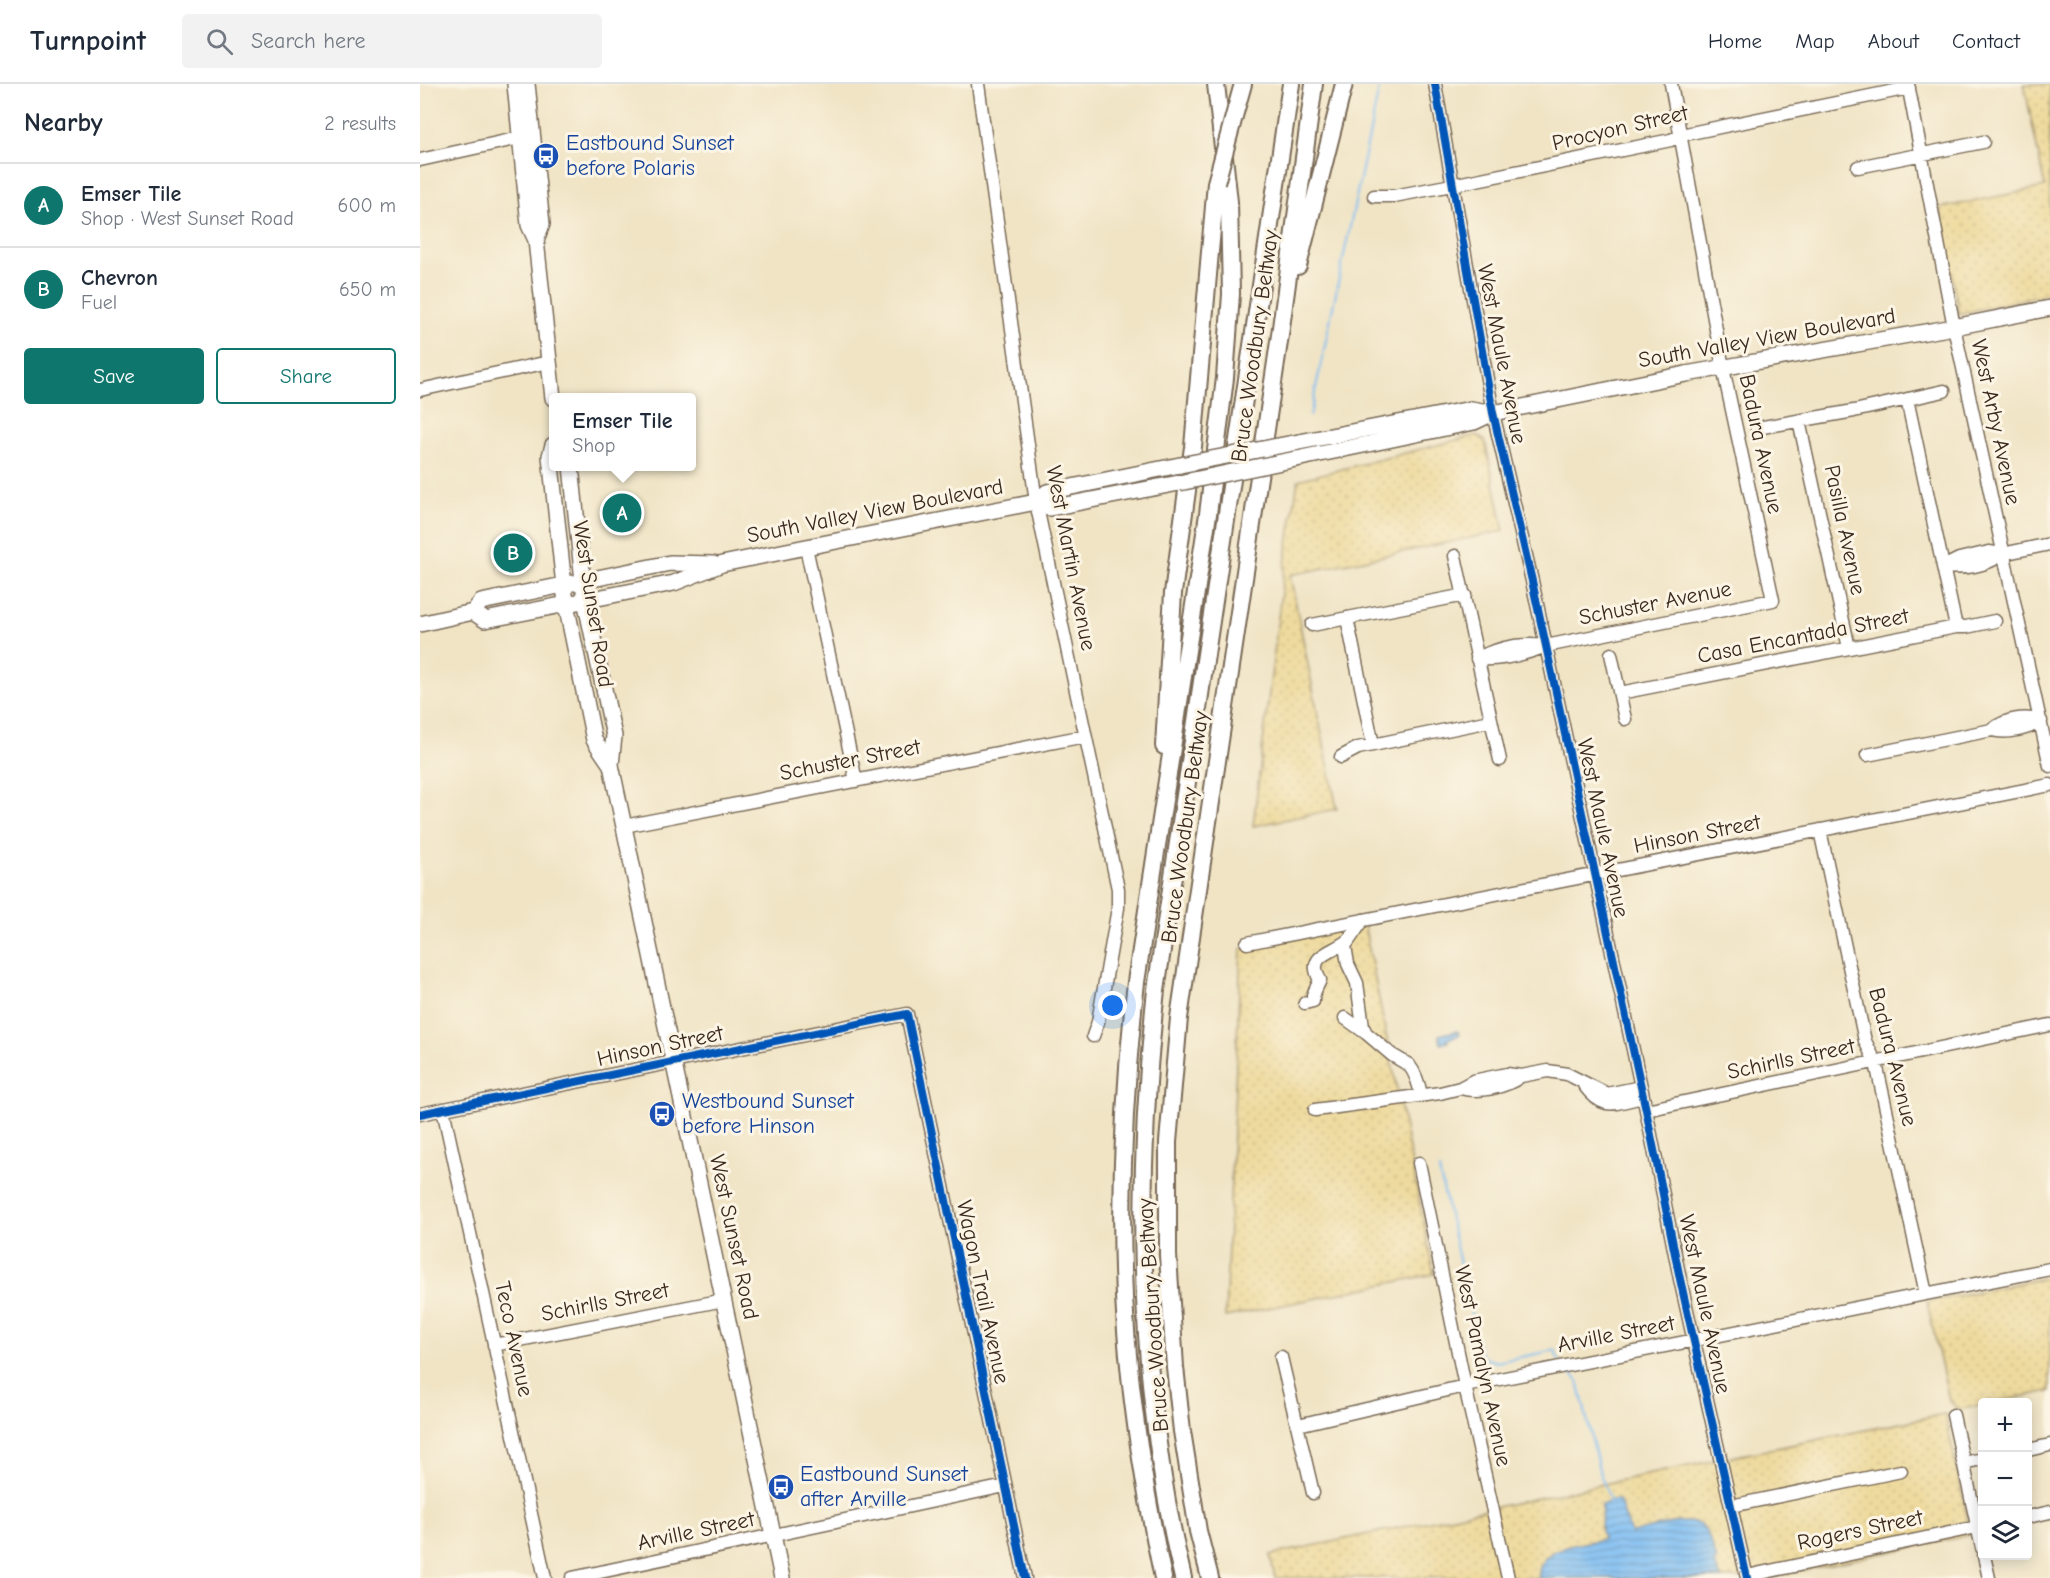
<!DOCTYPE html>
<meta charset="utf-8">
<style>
body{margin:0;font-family:"Comic Neue",sans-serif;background:#f2f2f3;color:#1f2937}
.controls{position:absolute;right:18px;bottom:18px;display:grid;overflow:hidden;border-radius:6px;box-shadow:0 3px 15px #0003}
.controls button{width:54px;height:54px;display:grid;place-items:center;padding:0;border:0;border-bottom:2px solid #e0e1e3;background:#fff;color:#1f2937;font:30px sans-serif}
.you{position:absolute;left:693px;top:922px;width:21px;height:21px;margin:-15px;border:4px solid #fff;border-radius:50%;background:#1a73e8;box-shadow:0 0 0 9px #1a73e833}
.badge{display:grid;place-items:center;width:39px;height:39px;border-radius:50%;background:#0f766e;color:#fff;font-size:20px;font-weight:700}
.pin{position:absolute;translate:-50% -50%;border:3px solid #fff;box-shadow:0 2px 6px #0006}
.popup{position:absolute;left:129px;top:309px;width:147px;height:78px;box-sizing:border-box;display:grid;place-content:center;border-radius:6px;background:#fff;filter:drop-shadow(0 2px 4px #0005);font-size:20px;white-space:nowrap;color:#747a83}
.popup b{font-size:22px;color:#1f2937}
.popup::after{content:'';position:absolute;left:50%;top:100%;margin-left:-12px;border:12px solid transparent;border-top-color:#fff}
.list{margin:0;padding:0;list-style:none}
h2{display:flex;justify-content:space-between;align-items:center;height:78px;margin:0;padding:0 24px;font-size:26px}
h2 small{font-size:20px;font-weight:400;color:#747a83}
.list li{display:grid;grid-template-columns:39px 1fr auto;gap:18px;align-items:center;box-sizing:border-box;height:84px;padding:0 24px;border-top:2px solid #e0e1e3}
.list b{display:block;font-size:22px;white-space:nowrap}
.list p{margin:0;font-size:20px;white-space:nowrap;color:#747a83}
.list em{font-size:20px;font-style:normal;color:#747a83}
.actions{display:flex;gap:12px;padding:18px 24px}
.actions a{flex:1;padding:14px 0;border:2px solid #0f766e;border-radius:6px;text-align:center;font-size:21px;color:#0f766e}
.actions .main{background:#0f766e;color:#fff}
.icon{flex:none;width:33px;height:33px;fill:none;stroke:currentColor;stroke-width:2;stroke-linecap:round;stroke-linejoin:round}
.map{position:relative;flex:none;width:1630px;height:1494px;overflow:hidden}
header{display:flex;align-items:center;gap:36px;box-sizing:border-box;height:84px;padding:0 30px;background:#fff;border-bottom:2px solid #e0e1e3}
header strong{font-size:28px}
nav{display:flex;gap:33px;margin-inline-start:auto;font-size:21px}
.search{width:420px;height:54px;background:#f2f2f3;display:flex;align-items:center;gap:15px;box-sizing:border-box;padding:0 21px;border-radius:6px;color:#747a83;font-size:22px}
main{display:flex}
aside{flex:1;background:#fff}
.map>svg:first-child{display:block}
</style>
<header>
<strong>Turnpoint</strong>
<div class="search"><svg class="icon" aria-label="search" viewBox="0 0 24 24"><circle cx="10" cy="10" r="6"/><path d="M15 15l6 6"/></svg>Search here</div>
<nav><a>Home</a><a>Map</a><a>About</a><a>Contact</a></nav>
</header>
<main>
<aside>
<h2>Nearby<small>2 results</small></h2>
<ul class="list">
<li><span class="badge">A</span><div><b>Emser Tile</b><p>Shop · West Sunset Road</p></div><em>600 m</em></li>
<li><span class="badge">B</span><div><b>Chevron</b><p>Fuel</p></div><em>650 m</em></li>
</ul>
<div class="actions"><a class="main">Save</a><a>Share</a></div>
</aside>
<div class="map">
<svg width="1630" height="1494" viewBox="0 0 1630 1494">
<defs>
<pattern id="sand-dots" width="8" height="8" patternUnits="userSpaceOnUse" patternTransform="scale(1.5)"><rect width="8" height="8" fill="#eeda9e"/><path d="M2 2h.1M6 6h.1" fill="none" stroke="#cdbb88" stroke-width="1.8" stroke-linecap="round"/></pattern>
<pattern id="water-rules" width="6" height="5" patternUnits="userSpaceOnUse" patternTransform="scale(1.5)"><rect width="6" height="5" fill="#7fbef3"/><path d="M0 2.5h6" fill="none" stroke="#699bc4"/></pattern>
</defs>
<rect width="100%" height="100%" fill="#fcf5e5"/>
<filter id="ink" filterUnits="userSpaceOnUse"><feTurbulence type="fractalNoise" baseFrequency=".0167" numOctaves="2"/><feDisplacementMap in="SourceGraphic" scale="12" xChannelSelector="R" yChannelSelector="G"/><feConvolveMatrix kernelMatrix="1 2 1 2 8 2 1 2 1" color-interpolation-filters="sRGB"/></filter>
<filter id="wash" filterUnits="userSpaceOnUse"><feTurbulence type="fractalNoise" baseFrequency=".008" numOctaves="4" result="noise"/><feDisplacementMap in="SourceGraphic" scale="24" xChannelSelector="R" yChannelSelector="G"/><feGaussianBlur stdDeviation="1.35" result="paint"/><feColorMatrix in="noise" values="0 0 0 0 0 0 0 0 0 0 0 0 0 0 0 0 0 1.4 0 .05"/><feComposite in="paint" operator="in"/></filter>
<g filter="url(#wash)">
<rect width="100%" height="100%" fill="#f0e4c5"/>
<path fill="url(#sand-dots)" stroke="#94825e" stroke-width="1.5" d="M1604 0H1630V209L1539 230 1520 124 1625 103Z
M1057 351 1065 357 1084 447 870 491 917 725 833 742 863 493 878 396Z
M944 840 1014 1190 805 1233 821 865Z
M1630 1193V1307L1576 1318H1562V1321L1538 1326 1529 1316 1507 1218Z
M1525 1330 1551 1451 1345 1494H855L850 1471 1292 1377Z"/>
<path fill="url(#water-rules)" stroke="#5d7488" stroke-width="1.5" d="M1036 947 1039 948 1040 951 1027 955 1028 958 1021 960 1019 951Z
M1190 1416H1199L1211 1449C1228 1446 1272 1429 1284 1444 1290 1452 1293 1465 1297 1475L1294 1479 1301 1494H1119C1117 1461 1159 1461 1183 1455L1181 1447 1182 1420Z"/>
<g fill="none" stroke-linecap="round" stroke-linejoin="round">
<path stroke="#7fbef3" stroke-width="2" d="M890 332 960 0
M1019 1086 1060 1269 1064 1274 1077 1278 1135 1266 1137 1273 1140 1277
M1148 1286 1158 1297 1180 1390 1190 1416"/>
</g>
</g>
<g filter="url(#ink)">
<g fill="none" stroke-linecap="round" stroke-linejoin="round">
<defs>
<path id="minor" d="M558 0 616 418 698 805V824L678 938 673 952
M1015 0 1073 329 1112 497 1226 1026 1260 1195 1327 1494
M1488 0 1534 243 1630 682
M0 76 100 54
M1438 83 1563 58
M954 112H974L1032 101 1251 56 1261 51 1489 4
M0 306 129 278
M1487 315 1536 543
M1379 337 1429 564
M1337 344 1434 327 1524 307
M386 463 436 697
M1035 472 1080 676
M1523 483 1539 475 1569 468 1582 470 1630 460
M1523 483C1545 485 1565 483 1582 470
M927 534 953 661
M892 541 1045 511
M1191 570 1205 635
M1058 574C1079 563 1101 559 1124 562
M1057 575C1081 577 1103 571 1126 562L1353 516 1303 284 1251 0
M1200 609 1536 543H1546L1575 537
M1572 646C1585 635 1605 632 1621 637
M1447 671 1572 646C1587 650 1608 645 1621 637
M921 673 938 664 1070 637
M204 742 665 652
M1400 746 1445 957 1456 979 1506 1210
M943 836 925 862 928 880 937 899 943 943 946 949 972 971 989 981C996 990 999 1000 1001 1011
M827 859 1630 701
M885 919 893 917V911L900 896C885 870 914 869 928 856
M925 934 946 949
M1164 1001C1184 1028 1194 1019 1223 1013
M1040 1004C1059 1009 1085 1004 1101 992
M23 1025 125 1494
M895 1026 1020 1009 1040 1004 1053 997 1087 990 1101 992 1128 987 1147 990 1187 1010 1221 1003
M1226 1026 1630 941
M0 1030 487 930 605 1494
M999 1079 1045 1302 1088 1494
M74 1261 304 1216
M861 1273 893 1409
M1533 1331 1562 1464
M878 1341 1045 1302 1630 1185
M1608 1366 1630 1361
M1543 1379 1562 1375
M1311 1422 1481 1387
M1608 1433 1630 1428
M1564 1472 1569 1494
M1327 1492 1562 1442
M152 1494 585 1402"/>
<path id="major" d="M95 0 109 141 116 156 133 314
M107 0 122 140 116 156
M879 358 1051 325 1073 329
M133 361 130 372 146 520 174 656 191 681
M876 375 1054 338 1073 329 1266 290 1534 243 1630 224
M151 382 165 516 194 652 191 681 362 1494
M616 418 627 408 760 381
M53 528 65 536 254 499 302 480 386 463 616 418 630 424 759 399
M0 540 53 528 61 518 250 479 293 480"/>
<path id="highway" d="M816 25 823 0
M878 182 924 0
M744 662 753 509 773 363 796 99
M743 1494C726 1413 712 1330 706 1247 698 1131 703 1014 716 898L788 430 805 294 811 210 809 118 796 0
M763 1494C717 1302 715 1101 736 906L871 0
M790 1494 778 1447 762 1347 755 1283 748 1171V1058L759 934 860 251 894 0"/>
</defs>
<use href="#minor" stroke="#7a6b58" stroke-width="15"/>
<use href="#major" stroke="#7a6b58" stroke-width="18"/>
<use href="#highway" stroke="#7a6b58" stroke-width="20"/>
<use href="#minor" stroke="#fff" stroke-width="12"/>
<use href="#major" stroke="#fff" stroke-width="15"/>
<use href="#highway" stroke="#fff" stroke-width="16"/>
<defs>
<path id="major-bridge" d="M760 381 879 358
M759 399 876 375"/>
<path id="highway-bridge" d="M796 99 816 25"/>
</defs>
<use href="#major-bridge" stroke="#7a6b58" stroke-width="18" stroke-linecap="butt"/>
<use href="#highway-bridge" stroke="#7a6b58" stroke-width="20" stroke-linecap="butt"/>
<use href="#major-bridge" stroke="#fff" stroke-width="15"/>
<use href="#highway-bridge" stroke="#fff" stroke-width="16"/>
<defs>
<path id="cycleway" d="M1015 0 1073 329 1112 497 1226 1026 1260 1195 1327 1494
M0 1030 487 930 605 1494"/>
</defs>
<use href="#cycleway" stroke="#fcf5e5" stroke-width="11"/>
<use href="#cycleway" stroke="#0057b8" stroke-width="8"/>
</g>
</g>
<defs>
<symbol id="bus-disc" viewBox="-11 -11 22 22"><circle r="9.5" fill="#1a4fb4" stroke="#fcf5e5"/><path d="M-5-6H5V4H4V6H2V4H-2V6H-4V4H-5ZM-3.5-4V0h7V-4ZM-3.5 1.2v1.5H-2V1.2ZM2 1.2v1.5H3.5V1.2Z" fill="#fff"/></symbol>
</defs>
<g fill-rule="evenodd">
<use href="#bus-disc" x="111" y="57" width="30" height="30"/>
<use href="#bus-disc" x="227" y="1015" width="30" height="30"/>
<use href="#bus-disc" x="346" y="1388" width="30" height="30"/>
</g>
<g text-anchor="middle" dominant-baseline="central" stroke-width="6" stroke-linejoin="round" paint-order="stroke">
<g font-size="22" fill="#3b2a1e" stroke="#fcf5e5">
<text transform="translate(1200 44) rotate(-13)">Procyon Street</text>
<text transform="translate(1347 254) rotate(-10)">South Valley View Boulevard</text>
<text transform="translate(835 262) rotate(-82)">Bruce Woodbury Beltway</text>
<text transform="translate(1082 270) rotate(79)">West Maule Avenue</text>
<text transform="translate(1576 338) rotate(78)">West Arby Avenue</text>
<text transform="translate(1341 360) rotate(78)">Badura Avenue</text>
<text transform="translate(455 427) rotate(-11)">South Valley View Boulevard</text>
<text transform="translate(1425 446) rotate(78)">Pasilla Avenue</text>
<text transform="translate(651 474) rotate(79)">West Martin Avenue</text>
<text transform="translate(1235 519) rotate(-11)">Schuster Avenue</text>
<text transform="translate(173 520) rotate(81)">West Sunset Road</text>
<text transform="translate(1383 552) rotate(-11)">Casa Encantada Street</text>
<text transform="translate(430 676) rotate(-11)">Schuster Street</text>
<text transform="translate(765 743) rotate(-82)">Bruce Woodbury Beltway</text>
<text transform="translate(1183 744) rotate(78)">West Maule Avenue</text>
<text transform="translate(1277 750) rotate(-11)">Hinson Street</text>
<text transform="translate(240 962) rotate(-12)">Hinson Street</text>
<text transform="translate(1473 973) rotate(76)">Badura Avenue</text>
<text transform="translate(1371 975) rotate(-12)">Schirlls Street</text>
<text transform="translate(314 1153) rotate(78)">West Sunset Road</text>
<text transform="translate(563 1208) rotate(78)">Wagon Trail Avenue</text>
<text transform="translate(185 1218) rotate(-11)">Schirlls Street</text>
<text transform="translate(1285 1220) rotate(78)">West Maule Avenue</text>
<text transform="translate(733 1231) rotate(-94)">Bruce Woodbury Beltway</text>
<text transform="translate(1196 1250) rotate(-11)">Arville Street</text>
<text transform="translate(94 1255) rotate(78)">Teco Avenue</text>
<text transform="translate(1063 1282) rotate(78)">West Pamalyn Avenue</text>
<text transform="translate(1440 1446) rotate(-12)">Rogers Street</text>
<text transform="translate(276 1447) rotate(-12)">Arville Street</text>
</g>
<g font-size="22" fill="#164399" stroke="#fcf5e5" text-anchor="start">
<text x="146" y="59">Eastbound Sunset<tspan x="146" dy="25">before Polaris</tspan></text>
<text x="262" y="1017">Westbound Sunset<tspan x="262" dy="25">before Hinson</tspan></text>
<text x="380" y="1390">Eastbound Sunset<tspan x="380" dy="25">after Arville</tspan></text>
</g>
</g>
</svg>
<div class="controls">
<button>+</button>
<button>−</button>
<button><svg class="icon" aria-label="layers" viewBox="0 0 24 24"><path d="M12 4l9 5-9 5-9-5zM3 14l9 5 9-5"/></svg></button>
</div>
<div class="you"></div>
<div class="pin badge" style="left:202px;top:429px">A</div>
<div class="popup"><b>Emser Tile</b>Shop</div>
<div class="pin badge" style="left:93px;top:469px">B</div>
</div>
</main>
